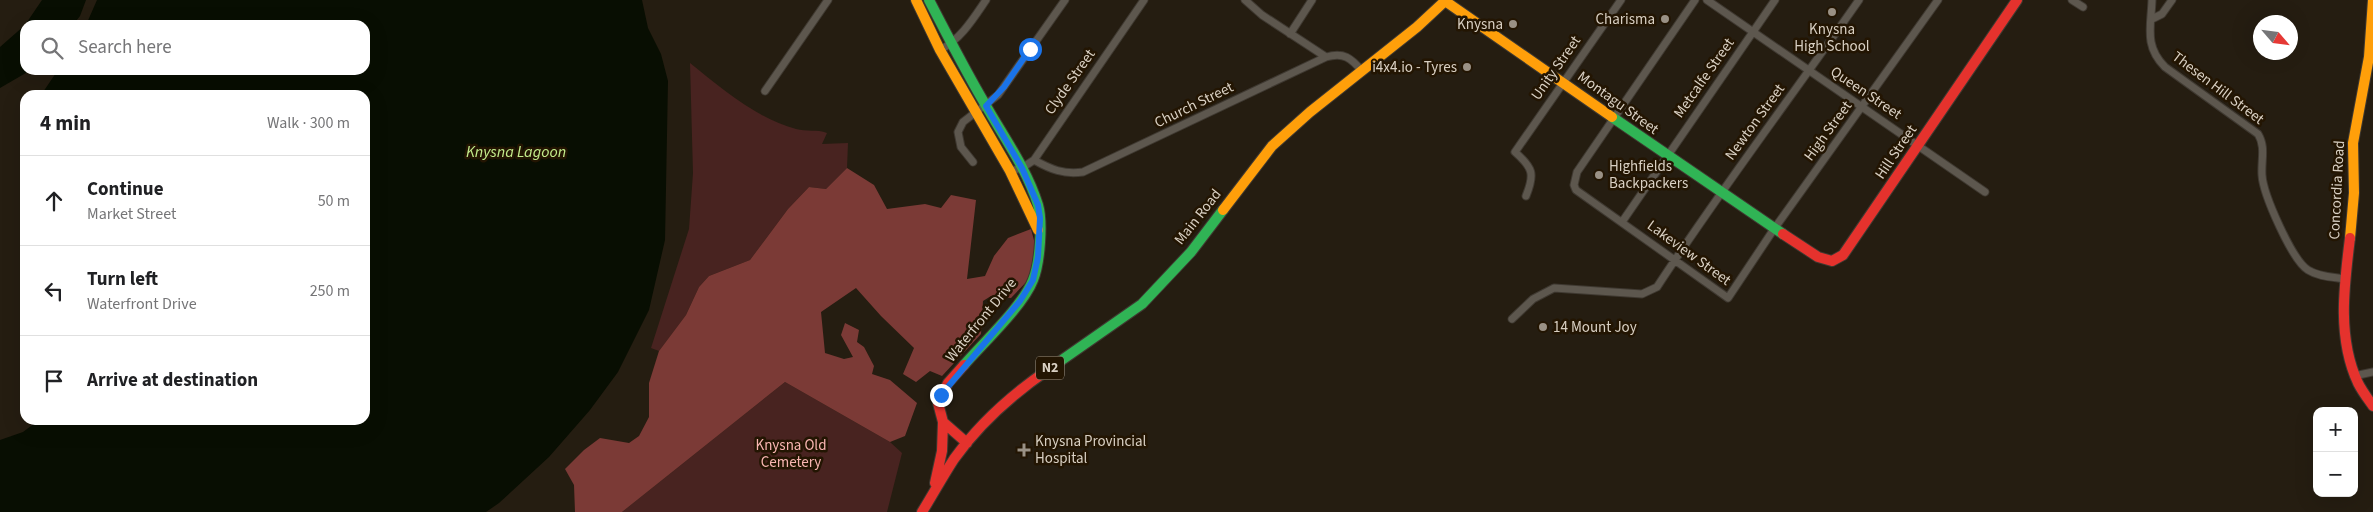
<!DOCTYPE html>
<meta charset="utf-8">
<style>
body{margin:0;font-family:"Source Sans 3",sans-serif;background:#f6f6f6;color:#202124}
.controls{position:absolute;right:15px;bottom:15px;display:grid;overflow:hidden;border-radius:10px;box-shadow:0 5px 20px #0002}
.controls button{width:45px;height:45px;display:grid;place-items:center;padding:0;border:0;border-bottom:1px solid #e0e0e0;background:#fff;color:#202124;font:25px sans-serif}
.compass{position:absolute;left:2253px;top:15px;width:45px;height:45px;border-radius:50%;background:#fff;box-shadow:0 5px 20px #0002;rotate:118deg}
.stop{position:absolute;width:15px;height:15px;margin:-11px;border:4px solid #1a73e8;border-radius:50%;background:#fff}
.stop.end{background:#1a73e8;border-color:#fff;box-shadow:0 1px 5px #0008}
.list{margin:0;padding:0;list-style:none}
h2{display:flex;justify-content:space-between;align-items:center;height:65px;margin:0;padding:0 20px;font-size:21px}
h2 small{font-size:16px;font-weight:400;color:#757577}
.list li{display:grid;grid-template-columns:32px 1fr auto;gap:15px;align-items:center;box-sizing:border-box;height:90px;padding:0 20px;border-top:1px solid #e0e0e0}
.list b{display:block;font-size:19px;white-space:nowrap}
.list p{margin:0;font-size:16px;white-space:nowrap;color:#757577}
.list em{font-size:16px;font-style:normal;color:#757577}
.icon{flex:none;width:28px;height:28px;fill:none;stroke:currentColor;stroke-width:2;stroke-linecap:round;stroke-linejoin:round}
.map{position:relative;flex:none;width:2373px;height:512px;overflow:hidden}
.search{position:absolute;background:#fff;box-shadow:0 5px 20px #0002;left:20px;top:20px;width:350px;height:55px;display:flex;align-items:center;gap:12px;box-sizing:border-box;padding:0 18px;border-radius:15px;color:#757577;font-size:19px}
.panel{position:absolute;background:#fff;box-shadow:0 5px 20px #0002;left:20px;top:90px;width:350px;height:335px;border-radius:15px}
.map>svg:first-child{display:block}
</style>
<div class="map">
<svg width="2373" height="512" viewBox="0 0 2373 512">
<rect width="100%" height="100%" fill="#251d11"/>
<path fill="#482320" d="M690 63C722 89 756 118 796 129 806 132 817 129 827 133L822 144 848 143 847 168 826 189 809 187 788 209 750 260 709 276 699 287 686 315 659 351 651 348 689 229 693 173Z
M785 382 890 442 902 453 887 512H622Z"/>
<path fill="#7b3a36" d="M847 168 874 185 887 209 925 204 941 208 951 195 976 200 967 279 985 276 994 256 1008 238 1031 229 1035 244 1030 278 1011 298 991 296 983 301 981 334 942 376 930 371 916 382 903 374 914 348 881 316 856 288 821 312 825 353 844 359 853 357 841 335 845 323 859 330 857 342 864 347 874 366 872 374 890 380 917 403 905 436 890 442 785 382 622 512H575L574 485 565 469 584 450 600 438 629 443 639 436 649 417V383L659 351 686 315 699 287 709 276 750 260 788 209 809 187 826 189Z"/>
<path fill="#080e02" d="M42 0H86L80 16 73 25H25Z
M97 0H642L648 28 661 54 668 81 665 240 649 310 618 372 590 410 549 457 499 503 486 512H0V440L23 432 39 420H365V95H41L58 70H365V25H86Z
M25 25V70H31L0 88V47Z"/>
<g fill="none" stroke-linecap="round" stroke-linejoin="round">
<defs>
<path id="street" d="M1245 0 1262 15 1326 57
M1695 0 1577 172 1574 185 1576 190 1728 298 1774 229 1938 0
M1707 0 1985 192
M2072 0 2083 7
M2152 0C2151 27 2144 46 2165 67L2258 134C2266 147 2261 160 2262 175 2263 194 2292 260 2308 270 2319 277 2333 277 2345 279
M2152 19 2162 14 2172 0
M1290 34 1312 0
M940 50C961 39 973 19 986 0
M765 91 828 0
M1034 160C1050 169 1064 175 1083 172L1326 57C1344 52 1351 58 1362 71
M973 162 961 147 958 132 963 122 998 95 1065 0
M1010 171 1022 168 1034 160 1144 0
M1526 196C1535 174 1533 168 1515 152L1621 0
M1622 222 1775 0
M1512 319 1533 299 1554 288 1642 294 1657 287C1721 189 1792 96 1859 0
M2354 376 2373 372"/>
<path id="fast" d="M929 0C947 35 965 70 985 104 1003 136 1027 169 1038 205 1043 222 1040 263 1033 280 1023 306 983 343 964 365
M1612 117 1783 234
M1049 369 1142 304 1191 252 1223 210"/>
<path id="slow" d="M916 0 940 50 1010 171 1038 230
M1445 1 1612 117
M1223 210 1272 146 1310 112 1417 27 1446 0
M2350 238 2354 193 2353 143 2369 57 2373 0"/>
<path id="jam" d="M1783 234 1818 257 1832 261 1843 255 2017 0
M2350 238C2344 286 2337 338 2358 383 2362 391 2368 399 2373 406
M964 365 948 383 938 403 943 422 967 443
M935 483 942 451 943 422
M922 512C933 494 943 476 954 459 979 424 1014 393 1049 369"/>
</defs>
<use href="#street" stroke="#3f3931" stroke-width="9"/>
<use href="#fast" stroke="#3f3931" stroke-width="12"/>
<use href="#slow" stroke="#3f3931" stroke-width="12"/>
<use href="#jam" stroke="#3f3931" stroke-width="12"/>
<use href="#street" stroke="#5d574e" stroke-width="7"/>
<use href="#fast" stroke="#30b455" stroke-width="10"/>
<use href="#slow" stroke="#ff9f0a" stroke-width="10"/>
<use href="#jam" stroke="#e5322d" stroke-width="10"/>
</g>
<g fill="none" stroke-linecap="round" stroke-linejoin="round">
<path stroke="#1a73e8" stroke-width="6" d="M941 395 1020 301 1033 280 1038 257 1040 218 1038 205 1022 168 986 106 1004 87 1030 49"/>
</g>
<g fill="#9a9185" stroke="#231502" stroke-width="2">
<circle cx="1832" cy="12" r="5"/>
<circle cx="1665" cy="19" r="5"/>
<circle cx="1513" cy="24" r="5"/>
<circle cx="1467" cy="67" r="5"/>
<circle cx="1599" cy="175" r="5"/>
<circle cx="1543" cy="327" r="5"/>
<path d="M1021.5 442.5h5v5h5v5h-5v5h-5v-5h-5v-5h5z"/>
</g>
<g text-anchor="middle" dominant-baseline="central" stroke-width="5" stroke-linejoin="round" paint-order="stroke">
<rect fill="#231502" stroke="#a29889" stroke-width="1" x="1036" y="356.5" width="28" height="23" rx="4"/>
<g font-size="14" font-weight="bold" fill="#d9d0c3">
<text x="1050" y="368">N2</text>
</g>
<g font-size="15" fill="#d9d0c3" stroke="#231502" text-anchor="end">
<text x="1655" y="19">Charisma</text>
<text x="1503" y="24">Knysna</text>
<text x="1832" y="29" text-anchor="middle">Knysna<tspan x="1832" dy="17">High School</tspan></text>
<text x="1457" y="67">i4x4.io - Tyres</text>
<text x="1609" y="166" text-anchor="start">Highfields<tspan x="1609" dy="17">Backpackers</tspan></text>
<text x="1553" y="327" text-anchor="start">14 Mount Joy</text>
<text x="1035" y="441" text-anchor="start">Knysna Provincial<tspan x="1035" dy="17">Hospital</tspan></text>
</g>
<g font-size="15" fill="#d9d0c3" stroke="#231502">
<text transform="translate(1556 68) rotate(-55)">Unity Street</text>
<text transform="translate(1704 78) rotate(-55)">Metcalfe Street</text>
<text transform="translate(1070 82) rotate(-55)">Clyde Street</text>
<text transform="translate(2218 88) rotate(37)">Thesen Hill Street</text>
<text transform="translate(1866 93) rotate(34)">Queen Street</text>
<text transform="translate(1618 103) rotate(36)">Montagu Street</text>
<text transform="translate(1194 105) rotate(-26)">Church Street</text>
<text transform="translate(1755 122) rotate(-54)">Newton Street</text>
<text transform="translate(1828 131) rotate(-54)">High Street</text>
<text transform="translate(1896 152) rotate(-56)">Hill Street</text>
<text transform="translate(2337 190) rotate(-87)">Concordia Road</text>
<text transform="translate(1198 217) rotate(-52)">Main Road</text>
<text transform="translate(1689 253) rotate(36)">Lakeview Street</text>
<text transform="translate(981 320) rotate(-51)">Waterfront Drive</text>
</g>
<g font-size="15" fill="#f8b5b1" stroke="#231502">
<text x="791" y="445">Knysna Old<tspan x="791" dy="17">Cemetery</tspan></text>
</g>
<g font-size="16" font-style="italic" fill="#c4ed8c" stroke="#231502">
<text x="516" y="152">Knysna Lagoon</text>
</g>
</g>
</svg>
<div class="controls">
<button>+</button>
<button>−</button>
</div>
<svg class="compass" viewBox="-18 -18 36 36"><path d="M0-13l5 13h-10z" fill="#e53935"/><path d="M0 13l5-13h-10z" fill="#757577"/></svg>
<div class="stop" style="left:1030px;top:49px"></div>
<div class="stop end" style="left:941px;top:395px"></div>
<div class="search"><svg class="icon" aria-label="search" viewBox="0 0 24 24"><circle cx="10" cy="10" r="6"/><path d="M15 15l6 6"/></svg>Search here</div>
<section class="panel">
<h2>4 min<small>Walk · 300 m</small></h2>
<ul class="list">
<li><svg class="icon" aria-label="ahead" viewBox="0 0 24 24"><path d="M12 20V5M6 11l6-6 6 6"/></svg><div><b>Continue</b><p>Market Street</p></div><em>50 m</em></li>
<li><svg class="icon" aria-label="left" viewBox="0 0 24 24"><path d="M17 20v-9H6M10 6l-5 5 5 5"/></svg><div><b>Turn left</b><p>Waterfront Drive</p></div><em>250 m</em></li>
<li><svg class="icon" aria-label="arrive" viewBox="0 0 24 24"><path d="M6 21V4h12l-3 4 3 4H6"/></svg><div><b>Arrive at destination</b></div></li>
</ul>
</section>
</div>
